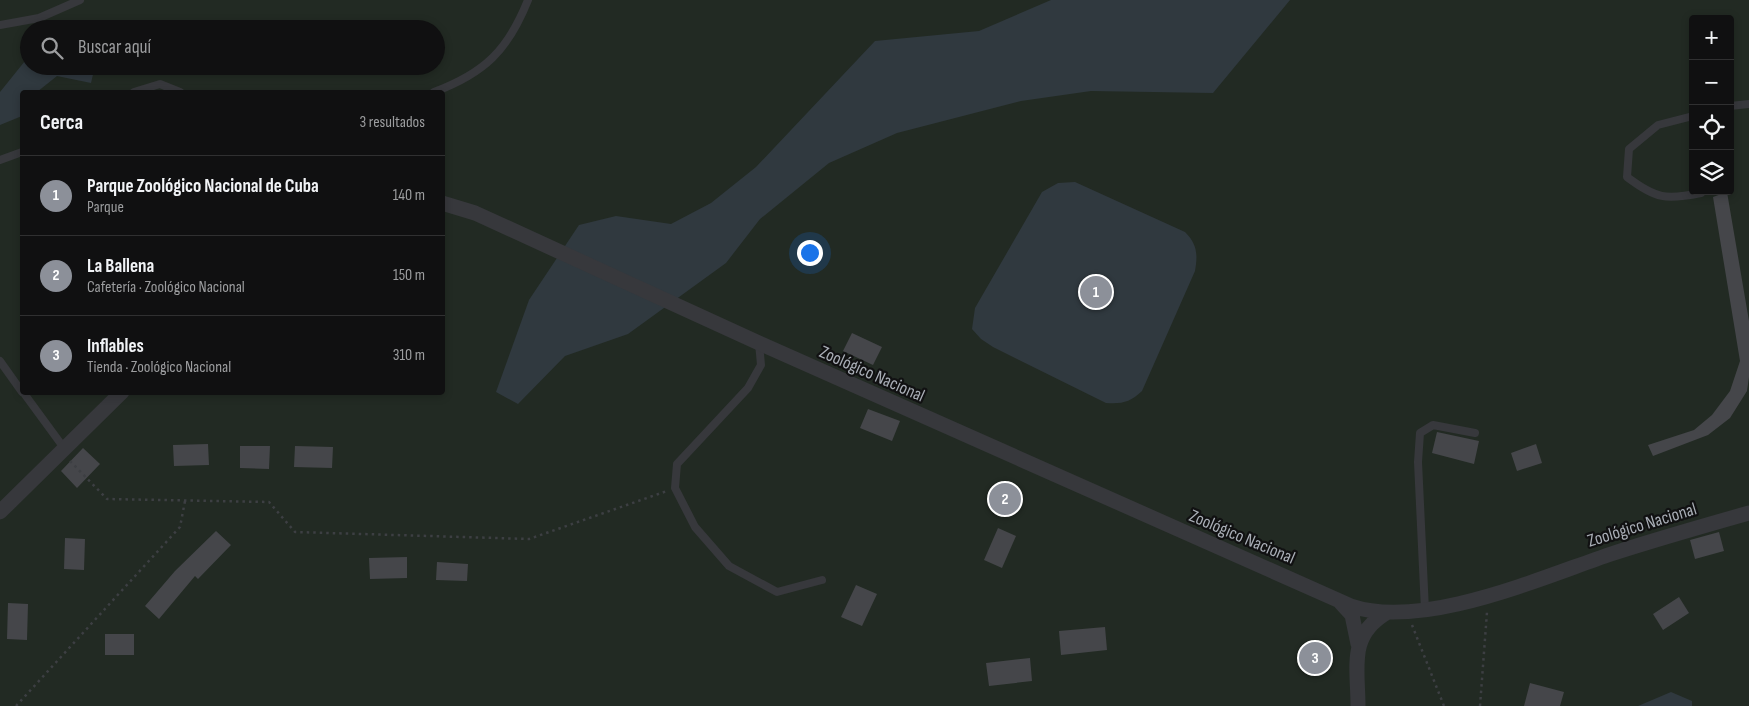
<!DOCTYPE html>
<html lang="es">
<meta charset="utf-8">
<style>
body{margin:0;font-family:"Sofia Sans Condensed",sans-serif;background:#19191a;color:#f1f3f6}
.controls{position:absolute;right:15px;top:15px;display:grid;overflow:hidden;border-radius:5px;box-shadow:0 2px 8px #0003}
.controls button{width:45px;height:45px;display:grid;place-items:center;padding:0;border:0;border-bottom:1px solid #303031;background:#101011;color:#f1f3f6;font:25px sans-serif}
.you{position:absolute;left:809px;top:252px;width:18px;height:18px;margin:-12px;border:4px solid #fff;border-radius:50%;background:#1a73e8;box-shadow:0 0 0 8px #1a73e833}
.badge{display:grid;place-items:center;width:32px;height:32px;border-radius:50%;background:#8c9099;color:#fff;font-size:16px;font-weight:700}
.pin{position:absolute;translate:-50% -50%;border:2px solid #fff;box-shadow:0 1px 5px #0006}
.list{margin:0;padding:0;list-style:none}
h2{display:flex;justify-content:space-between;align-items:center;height:65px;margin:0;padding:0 20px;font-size:21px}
h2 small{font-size:16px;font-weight:400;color:#9c9d9f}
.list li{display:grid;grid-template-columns:32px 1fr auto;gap:15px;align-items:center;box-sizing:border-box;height:80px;padding:0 20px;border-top:1px solid #303031}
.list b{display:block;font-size:19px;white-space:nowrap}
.list p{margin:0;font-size:16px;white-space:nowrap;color:#9c9d9f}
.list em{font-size:16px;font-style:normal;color:#9c9d9f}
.icon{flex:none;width:28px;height:28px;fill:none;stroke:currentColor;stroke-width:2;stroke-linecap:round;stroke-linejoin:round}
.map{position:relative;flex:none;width:1749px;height:706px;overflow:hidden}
.search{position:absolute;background:#101011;box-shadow:0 2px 8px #0003;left:20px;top:20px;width:425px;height:55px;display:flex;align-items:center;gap:12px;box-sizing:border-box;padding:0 18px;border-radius:28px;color:#9c9d9f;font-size:19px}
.panel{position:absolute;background:#101011;box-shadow:0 2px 8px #0003;left:20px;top:90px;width:425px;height:305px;border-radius:5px}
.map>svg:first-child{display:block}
</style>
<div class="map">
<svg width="1749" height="706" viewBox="0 0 1749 706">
<rect width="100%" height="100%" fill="#161617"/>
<path fill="#222a23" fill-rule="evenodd" d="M0 0H1749V706H0ZM1693 19H1730V191H1693ZM29 29H436V66H29ZM22 92H442V392H22Z"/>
<path fill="#30393f" d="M1051 0H1290L1213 93 1091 91 1021 101 897 133 829 163 760 219 726 263 628 334 565 356 518 404 496 392 529 300 579 225 616 216 671 224 711 203 756 167 875 41 979 31Z
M29 56V66H95L91 83 57 76 37 92H22V116L0 125V92Z
M1075 182 1185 232C1197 244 1198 254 1195 271L1142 391C1130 402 1123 404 1106 403L993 347 981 339 972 329 975 308 1042 192 1058 183Z
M1671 692 1692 701V706H1638Z"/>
<path fill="#45464a" d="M1727 192 1749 321V377L1747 391 1730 418 1708 435 1653 456 1648 445 1694 430 1712 415 1730 391 1740 361 1713 197Z
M852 333 882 347 873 365 843 351Z
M868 409 900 421 892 441 860 428Z
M1437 432 1479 441 1474 464 1432 453Z
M208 444 209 465 174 466 173 445Z
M1536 444 1542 463 1517 471 1511 453Z
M240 446H270L269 469 240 468Z
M295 446 333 447 332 468 294 467Z
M83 448 100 464 77 488 61 471Z
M998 528 1016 536 1002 568 984 560Z
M216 531 231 545 198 579 195 576 159 619 145 606 175 571Z
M1719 532 1724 551 1695 559 1690 540Z
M65 538 85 539 84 570 64 569Z
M407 557V578L370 579 369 558Z
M437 562 468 564 467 581 436 580Z
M856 585 877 594 862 626 841 617Z
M1679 597 1689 613 1663 630 1653 614Z
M8 603 28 604 27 640 7 639Z
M1105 627 1107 650 1061 655 1059 631Z
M105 634H134V655H105Z
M1030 658 1032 681 989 686 986 663Z
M1530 683 1564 692 1560 706H1524Z"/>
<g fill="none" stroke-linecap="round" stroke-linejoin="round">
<path stroke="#3d3f43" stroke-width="2.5" stroke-dasharray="2.5 4" stroke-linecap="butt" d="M70 461 107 499 269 502 295 532 529 539 667 491
M1412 625 1444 706
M16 706 180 527 185 501
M1480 706 1487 612"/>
<path stroke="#37383c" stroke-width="8" d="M0 25 39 18 80 0
M134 92 160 84 180 92
M434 92C485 73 508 50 528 0
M1730 106 1749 104
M1693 116 1658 125 1629 149 1627 177C1656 199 1666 200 1701 193
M0 160 22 152
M759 343 761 365 748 388 677 464 675 488 695 527 729 566 777 592 822 580
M0 361 22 392
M23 392 64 448
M1425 610 1418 462 1420 433 1433 425 1475 433"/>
<path stroke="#37383c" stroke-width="15" d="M442 203 475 213 759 343 1351 606C1423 630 1540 578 1611 554 1657 539 1703 526 1749 513
M0 512 122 392
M1341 603 1352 615 1358 644
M1358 706C1358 667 1348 636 1386 613"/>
</g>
<g text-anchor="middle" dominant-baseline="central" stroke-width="4.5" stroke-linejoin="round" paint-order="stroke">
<g font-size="18" fill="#a9aeb6" stroke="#111112">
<text transform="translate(872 374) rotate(24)">Zoológico Nacional</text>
<text transform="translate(1642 525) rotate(-17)">Zoológico Nacional</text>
<text transform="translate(1242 537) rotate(23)">Zoológico Nacional</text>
</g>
</g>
</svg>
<div class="controls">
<button>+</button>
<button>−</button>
<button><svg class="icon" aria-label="locate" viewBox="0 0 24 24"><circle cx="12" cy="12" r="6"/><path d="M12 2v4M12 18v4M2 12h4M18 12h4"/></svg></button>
<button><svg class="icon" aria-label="layers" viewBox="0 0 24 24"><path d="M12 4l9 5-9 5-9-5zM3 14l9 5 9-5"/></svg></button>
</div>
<div class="you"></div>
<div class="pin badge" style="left:1096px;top:292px">1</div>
<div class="pin badge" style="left:1005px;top:499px">2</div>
<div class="pin badge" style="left:1315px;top:658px">3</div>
<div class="search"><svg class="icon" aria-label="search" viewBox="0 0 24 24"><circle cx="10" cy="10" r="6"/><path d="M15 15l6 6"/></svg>Buscar aquí</div>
<section class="panel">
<h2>Cerca<small>3 resultados</small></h2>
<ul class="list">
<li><span class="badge">1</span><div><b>Parque Zoológico Nacional de Cuba</b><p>Parque</p></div><em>140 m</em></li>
<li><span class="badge">2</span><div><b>La Ballena</b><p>Cafetería · Zoológico Nacional</p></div><em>150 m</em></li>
<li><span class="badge">3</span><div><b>Inflables</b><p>Tienda · Zoológico Nacional</p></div><em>310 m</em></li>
</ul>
</section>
</div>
